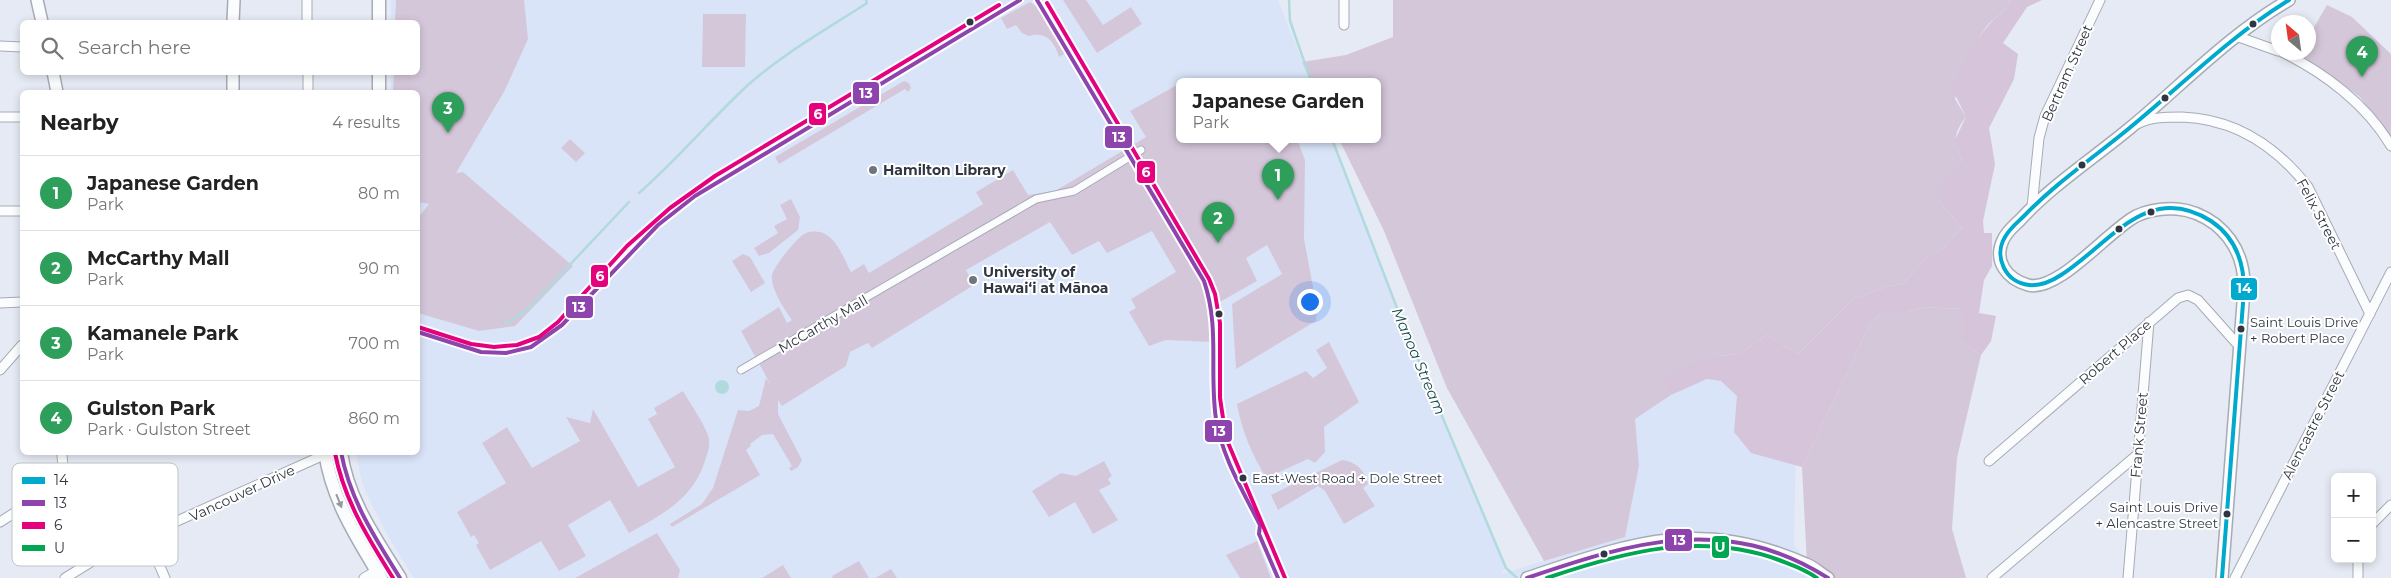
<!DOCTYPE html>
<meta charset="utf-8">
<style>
body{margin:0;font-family:Montserrat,sans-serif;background:#f6f6f6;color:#222}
.controls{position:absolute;right:15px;bottom:15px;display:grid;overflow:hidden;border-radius:8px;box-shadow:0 2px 8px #0003}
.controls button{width:45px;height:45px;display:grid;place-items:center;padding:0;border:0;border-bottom:1px solid #e0e0e0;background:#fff;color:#222;font:25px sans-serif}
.compass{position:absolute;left:2271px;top:15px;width:45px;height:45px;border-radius:50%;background:#fff;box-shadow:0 2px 8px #0003;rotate:331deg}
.you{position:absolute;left:1309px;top:301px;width:18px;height:18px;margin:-12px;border:4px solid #fff;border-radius:50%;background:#1a73e8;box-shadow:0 0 0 8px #1a73e833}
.badge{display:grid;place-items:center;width:32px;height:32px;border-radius:50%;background:#db2777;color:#fff;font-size:16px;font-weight:700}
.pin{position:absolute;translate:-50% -41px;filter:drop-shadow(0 1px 2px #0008)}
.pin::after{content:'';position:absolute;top:26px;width:18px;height:15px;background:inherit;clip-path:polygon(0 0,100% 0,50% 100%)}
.popup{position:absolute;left:1176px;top:78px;width:205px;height:65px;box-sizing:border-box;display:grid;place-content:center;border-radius:8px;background:#fff;filter:drop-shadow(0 1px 4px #0005);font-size:16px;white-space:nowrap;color:#767676}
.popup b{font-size:19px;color:#222}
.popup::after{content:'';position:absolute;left:50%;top:100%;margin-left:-10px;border:10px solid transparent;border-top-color:#fff}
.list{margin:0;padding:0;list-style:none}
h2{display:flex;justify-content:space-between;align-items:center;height:65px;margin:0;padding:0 20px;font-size:21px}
h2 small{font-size:16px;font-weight:400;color:#767676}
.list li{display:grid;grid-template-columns:32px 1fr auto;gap:15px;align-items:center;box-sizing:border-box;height:75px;padding:0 20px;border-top:1px solid #e0e0e0}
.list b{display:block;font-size:19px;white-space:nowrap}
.list p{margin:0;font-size:16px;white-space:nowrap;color:#767676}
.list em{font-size:16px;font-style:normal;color:#767676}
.icon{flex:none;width:28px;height:28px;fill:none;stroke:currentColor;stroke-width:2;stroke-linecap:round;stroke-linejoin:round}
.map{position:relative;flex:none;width:2391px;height:578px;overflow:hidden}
.search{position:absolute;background:#fff;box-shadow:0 2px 8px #0003;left:20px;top:20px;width:400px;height:55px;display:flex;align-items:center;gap:12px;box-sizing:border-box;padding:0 18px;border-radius:8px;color:#767676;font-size:19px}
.panel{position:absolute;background:#fff;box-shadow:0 2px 8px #0003;left:20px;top:90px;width:400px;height:365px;border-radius:8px}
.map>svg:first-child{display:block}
</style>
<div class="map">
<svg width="2391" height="578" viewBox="0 0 2391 578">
<rect width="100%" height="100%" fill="#e5eaf4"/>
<path fill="#dae4f9" d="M391 0H1278L1310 81H1179V139H1332L1402 321 1506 568 1501 574 1559 556 1647 364 1797 386 1794 545 1819 578H414L389 538 372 505 362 483 356 453 418 452V92H391V73L418 72V22H391Z"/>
<path fill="#d5c7da" d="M396 0H524L528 39 505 90 456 173 463 172 573 266 515 326 479 331 418 313V218L429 204 418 202V92H393L394 73 418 72V22H395Z
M1063 0H1086L1103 25 1131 7 1142 24 1097 53Z
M1393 0H2011C2004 16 1997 14 1987 26 1971 46 1964 74 1955 99L1966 117C1952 135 1955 140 1962 160L1935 192 1941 203 1963 229 1958 231 1943 249 1926 258 1903 284 1886 287 1852 300 1798 354 1767 335 1739 354 1719 356 1664 380 1671 395 1635 419 1639 466 1625 537 1544 561 1447 388 1384 231 1339 139H1377V81H1311L1302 62 1346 55 1393 37Z
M1030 2 1040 9 1066 53 1059 57C1054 41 1046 31 1029 36L1022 33 1016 25 1007 29 1001 18Z
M2327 5 2352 17 2391 54V139L2360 97 2304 57 2310 47 2309 36Z
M703 14H746L745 67H702Z
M904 81 909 83 911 88 908 92 905 89 779 164 775 157Z
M1179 84V139H1297L1305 160 1304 239 1317 308 1316 321 1236 369 1232 304 1282 274 1267 245 1246 258 1257 281 1211 307 1212 342 1166 340 1149 346 1129 312 1136 308 1131 299 1176 272 1152 231 1107 253 1099 241 1072 255 1050 222 966 270 974 285 872 348 868 343 850 352 846 366 782 406 778 400V414L802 460 798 467 791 471 789 468 792 466 773 434 762 435 750 444 751 446 746 450 760 475 672 527 670 524 702 504 713 488 738 410 749 411 759 406 766 378 772 387 741 331 779 307 787 323 792 320C785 310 770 288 772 275 774 266 797 237 806 233 811 231 820 231 825 234 838 241 844 259 851 272L864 264 869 273 983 204 976 192 1013 170 1028 195 1055 191 1146 137 1130 111Z
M570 139 585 153 576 162 561 148Z
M791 199 800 217 798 230 769 253 759 256 754 248 778 233 774 226 787 219 780 205Z
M743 254 750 257 765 283 751 292 732 261Z
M1922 307 1962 309V342L1981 355 1957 458 1952 529 1966 578H1828L1807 564 1802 467 1869 326 1882 312H1907Z
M1329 342 1359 402 1324 427 1325 452 1315 463 1308 459 1266 478C1252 454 1242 432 1237 404L1306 371 1313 378 1327 368 1316 350Z
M683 391C691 405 702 420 708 435 711 444 708 452 705 461 692 500 663 514 629 533L610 500 568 525 586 556 559 571 541 541 490 570 476 545 479 543 474 535 471 537 457 512 506 483 482 443 507 427 532 468 580 441 566 417 590 423 593 409 638 487 675 467 648 419 657 414 654 408Z
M1342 460C1355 461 1366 471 1368 484L1363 488 1375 506 1344 524 1325 491 1318 486 1278 510 1271 495Z
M1104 461 1112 476 1108 479 1111 484 1099 490 1118 520 1093 534 1075 502 1049 517 1032 491 1061 473 1076 476Z
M657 533 680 570 678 578H575Z
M1257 541 1271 578H1240L1226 555Z
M859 561 869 578H833L832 576Z
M783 565 791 578H762Z
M891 569 897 578H875Z"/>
<path fill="#d5c4da" d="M2011 0H2042L2027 7 2003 43 2018 54 2014 79 1989 128 1995 164 1983 221 1984 233H1992V266L1984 280 1979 313 1996 316 1991 341 1981 355 1962 342V309L1922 307 1907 312H1882L1869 326 1802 467 1751 453 1734 432 1737 396 1721 381 1707 379 1671 395 1663 380 1671 371 1719 356 1739 354 1767 335 1798 354 1852 300 1886 287 1903 284 1926 258 1943 249 1958 231 1963 229 1941 203 1934 192 1962 160 1955 140 1966 117 1952 88C1962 67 1972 44 1988 26 1997 14 2004 16 2011 0Z"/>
<path fill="#b0dade" d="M715 387a7 7 0 1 1 14 0a7 7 0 1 1-14 0Z"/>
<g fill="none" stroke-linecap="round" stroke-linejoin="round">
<path stroke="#b0dade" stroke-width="2.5" d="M1289 0 1290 21 1311 81
M1332 139 1402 321 1506 568 1517 578
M639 193C678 159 710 120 748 85 784 53 827 29 867 3L866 0
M506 324 528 309 629 202"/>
<defs>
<path id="pedestrian" d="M741 370 1036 199 1074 191 1141 150"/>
<path id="minor" d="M307 0V22
M1344 0V25
M2236 36 2278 51
M0 46 22 47
M2282 52C2325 73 2367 105 2391 146
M308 72V92
M0 117H22
M2137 124C2151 117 2167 117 2182 117 2235 119 2276 146 2308 187L2370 314
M2032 207 2039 138 2045 116 2100 0
M0 211H22
M0 303 22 302
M0 370 22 345
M62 452C61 501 106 474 129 496L165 578
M1989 461 2178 298 2188 295 2198 300 2239 346
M0 522 69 478
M2372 524 2391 505
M65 578 104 554 326 454 341 453
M364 578 390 563
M1992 578 2137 455
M2128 578 2149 322
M2235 578 2391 272
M2358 578V559"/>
<path id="tertiary" d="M37 0 42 22
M233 22 234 0
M53 72 57 92
M233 92V72
M1527 578C1631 543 1699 517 1806 564 1814 567 1821 574 1828 578
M2222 578 2244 290C2245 264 2236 241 2215 224 2204 216 2190 210 2177 209 2163 208 2149 210 2136 216 2108 231 2058 293 2028 285 2007 279 1993 261 2003 240 2007 231 2014 226 2020 220 2052 185 2094 158 2130 128 2182 85 2230 34 2289 0"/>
<path id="secondary" d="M379 0V22
M379 92V72
M325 452C332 500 357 538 381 578
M341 452C347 499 376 539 400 578"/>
</defs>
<use href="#pedestrian" stroke="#a7abb5" stroke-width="9"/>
<use href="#minor" stroke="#a7abb5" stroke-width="11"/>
<use href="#tertiary" stroke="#a7abb5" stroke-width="14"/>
<use href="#secondary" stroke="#a7abb5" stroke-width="15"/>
<use href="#pedestrian" stroke="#fbfcfd" stroke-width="7"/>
<use href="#minor" stroke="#fbfcfd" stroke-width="9"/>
<use href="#tertiary" stroke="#fbfcfd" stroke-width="11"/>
<use href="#secondary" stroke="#fbfcfd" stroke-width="12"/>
<defs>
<path id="bus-1" d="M2222 578 2244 290C2244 263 2235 237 2211 221 2147 180 2109 245 2061 275 2052 281 2041 286 2029 285 2006 283 1993 257 2005 237 2010 228 2018 222 2025 215 2056 183 2093 158 2127 130 2181 86 2229 37 2289 0"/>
<path id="bus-2" d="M1037 0 1204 281C1220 328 1209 371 1216 419 1222 457 1243 491 1260 525L1259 534 1278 578
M418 332 481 352 506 353 531 347 562 325 658 225 695 196 1020 0
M341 452C350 500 375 538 400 578
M1527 578C1633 542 1726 513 1828 578"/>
<path id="bus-3" d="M1047 3 1209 279 1215 294 1220 323V398L1226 438 1285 578
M418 327 471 344 494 347 517 345 539 337 558 322 627 246 670 208 715 176 999 5
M335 453C344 500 368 538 393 578"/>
<path id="bus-4" d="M1547 578C1623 552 1700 531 1779 560 1792 565 1805 569 1817 578"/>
</defs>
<use href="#bus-1" stroke="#fff" stroke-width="8"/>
<use href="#bus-2" stroke="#fff" stroke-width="8"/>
<use href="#bus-3" stroke="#fff" stroke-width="8"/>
<use href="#bus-4" stroke="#fff" stroke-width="8"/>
<use href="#bus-1" stroke="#00a9ce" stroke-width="4"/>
<use href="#bus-2" stroke="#8e44ad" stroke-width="4"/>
<use href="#bus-3" stroke="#e5007d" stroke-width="4"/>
<use href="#bus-4" stroke="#00a651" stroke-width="4"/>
</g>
<defs><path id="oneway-solid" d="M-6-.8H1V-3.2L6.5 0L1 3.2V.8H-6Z" transform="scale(1.25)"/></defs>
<use fill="#96999f" href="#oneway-solid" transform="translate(339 501) rotate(68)"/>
<g fill="#303641" stroke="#fff" stroke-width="2">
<circle cx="970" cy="22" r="4.5"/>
<circle cx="2253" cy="24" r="4.5"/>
<circle cx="2165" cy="98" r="4.5"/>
<circle cx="2082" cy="165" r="4.5"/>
<circle cx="2151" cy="212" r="4.5"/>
<circle cx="2119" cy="229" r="4.5"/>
<circle cx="1219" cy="314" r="4.5"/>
<circle cx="2241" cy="329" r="4.5"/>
<circle cx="1243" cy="478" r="4.5"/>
<circle cx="2227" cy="514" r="4.5"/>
<circle cx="1604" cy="554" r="4.5"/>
</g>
<g fill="#6f7580" stroke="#fff" stroke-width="2">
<circle cx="873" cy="170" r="5"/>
<circle cx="973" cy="280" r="5"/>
</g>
<g text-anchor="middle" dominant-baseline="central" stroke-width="4" stroke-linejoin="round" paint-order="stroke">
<g font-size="13" fill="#303641" stroke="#fff" text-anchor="start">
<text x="2250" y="322">Saint Louis Drive<tspan x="2250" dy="16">+ Robert Place</tspan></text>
<text x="1252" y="478">East-West Road + Dole Street</text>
<text x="2218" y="507" text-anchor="end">Saint Louis Drive<tspan x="2218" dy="16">+ Alencastre Street</tspan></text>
</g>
<g font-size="14" fill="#303641" stroke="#fff">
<text transform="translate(2067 73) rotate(-66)">Bertram Street</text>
<text transform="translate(2319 214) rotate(62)">Felix Street</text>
<text transform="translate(823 324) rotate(-30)">McCarthy Mall</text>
<text transform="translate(2115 352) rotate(-41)">Robert Place</text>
<text transform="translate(2313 425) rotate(-63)">Alencastre Street</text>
<text transform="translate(2139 435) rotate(-85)">Frank Street</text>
<text transform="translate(242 493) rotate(-25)">Vancouver Drive</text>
</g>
<g font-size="14" font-weight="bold" fill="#303641" stroke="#fff" text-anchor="start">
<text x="883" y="170">Hamilton Library</text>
<text x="983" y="272">University of<tspan x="983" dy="16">Hawaiʻi at Mānoa</tspan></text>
</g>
<g font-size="15" font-style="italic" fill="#194b4e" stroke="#fff">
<text transform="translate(1419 361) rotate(67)">Manoa Stream</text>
</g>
</g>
<rect x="12" y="463" width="166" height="103" rx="8" fill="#fff" stroke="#c1c3c6" stroke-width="1"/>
<rect x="22" y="477" width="23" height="7" fill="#00a9ce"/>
<rect x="22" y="500" width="23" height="6" fill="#8e44ad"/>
<rect x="22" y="522" width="23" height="7" fill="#e5007d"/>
<rect x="22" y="545" width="23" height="6" fill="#00a651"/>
<g font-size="14" fill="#303641">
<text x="54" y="485">14</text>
<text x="54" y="508">13</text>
<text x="54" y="530">6</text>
<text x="54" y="553">U</text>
</g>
<g stroke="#fff" stroke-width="2">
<rect x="852" y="81" width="28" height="24" rx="5" fill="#8e44ad"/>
<rect x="808" y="102" width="19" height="24" rx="5" fill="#e5007d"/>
<rect x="1104" y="125" width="29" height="24" rx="5" fill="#8e44ad"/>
<rect x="1136" y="160" width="20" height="24" rx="5" fill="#e5007d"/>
<rect x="590" y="264" width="19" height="24" rx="5" fill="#e5007d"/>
<rect x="2230" y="277" width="28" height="24" rx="5" fill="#00a9ce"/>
<rect x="565" y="295" width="29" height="24" rx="5" fill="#8e44ad"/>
<rect x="1204" y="419" width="29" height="24" rx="5" fill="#8e44ad"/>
<rect x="1664" y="528" width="29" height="24" rx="5" fill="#8e44ad"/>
<rect x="1711" y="535" width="19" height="24" rx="5" fill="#00a651"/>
</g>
<g font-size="14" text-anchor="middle" font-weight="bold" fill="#fff">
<text x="866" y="98">13</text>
<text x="818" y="119">6</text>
<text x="1119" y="142">13</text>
<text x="1146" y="177">6</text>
<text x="600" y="281">6</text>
<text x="2244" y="293">14</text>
<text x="579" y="312">13</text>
<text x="1219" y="436">13</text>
<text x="1679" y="545">13</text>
<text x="1720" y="552">U</text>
</g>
</svg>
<div class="controls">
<button>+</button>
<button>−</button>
</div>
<svg class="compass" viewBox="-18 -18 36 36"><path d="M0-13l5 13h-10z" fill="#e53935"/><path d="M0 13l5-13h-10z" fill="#767676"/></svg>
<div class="you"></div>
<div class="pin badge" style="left:1278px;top:200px;background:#2e9e5b">1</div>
<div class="popup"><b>Japanese Garden</b>Park</div>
<div class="pin badge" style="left:1218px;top:243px;background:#2e9e5b">2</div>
<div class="pin badge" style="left:448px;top:133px;background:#2e9e5b">3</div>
<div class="pin badge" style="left:2362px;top:77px;background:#2e9e5b">4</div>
<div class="search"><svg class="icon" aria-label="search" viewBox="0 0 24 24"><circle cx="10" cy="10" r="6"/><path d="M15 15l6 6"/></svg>Search here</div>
<section class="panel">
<h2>Nearby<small>4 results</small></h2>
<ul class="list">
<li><span class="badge" style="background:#2e9e5b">1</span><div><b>Japanese Garden</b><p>Park</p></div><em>80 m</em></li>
<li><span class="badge" style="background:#2e9e5b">2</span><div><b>McCarthy Mall</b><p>Park</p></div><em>90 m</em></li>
<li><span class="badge" style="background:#2e9e5b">3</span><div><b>Kamanele Park</b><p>Park</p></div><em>700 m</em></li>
<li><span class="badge" style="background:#2e9e5b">4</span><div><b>Gulston Park</b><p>Park · Gulston Street</p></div><em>860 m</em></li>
</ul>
</section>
</div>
